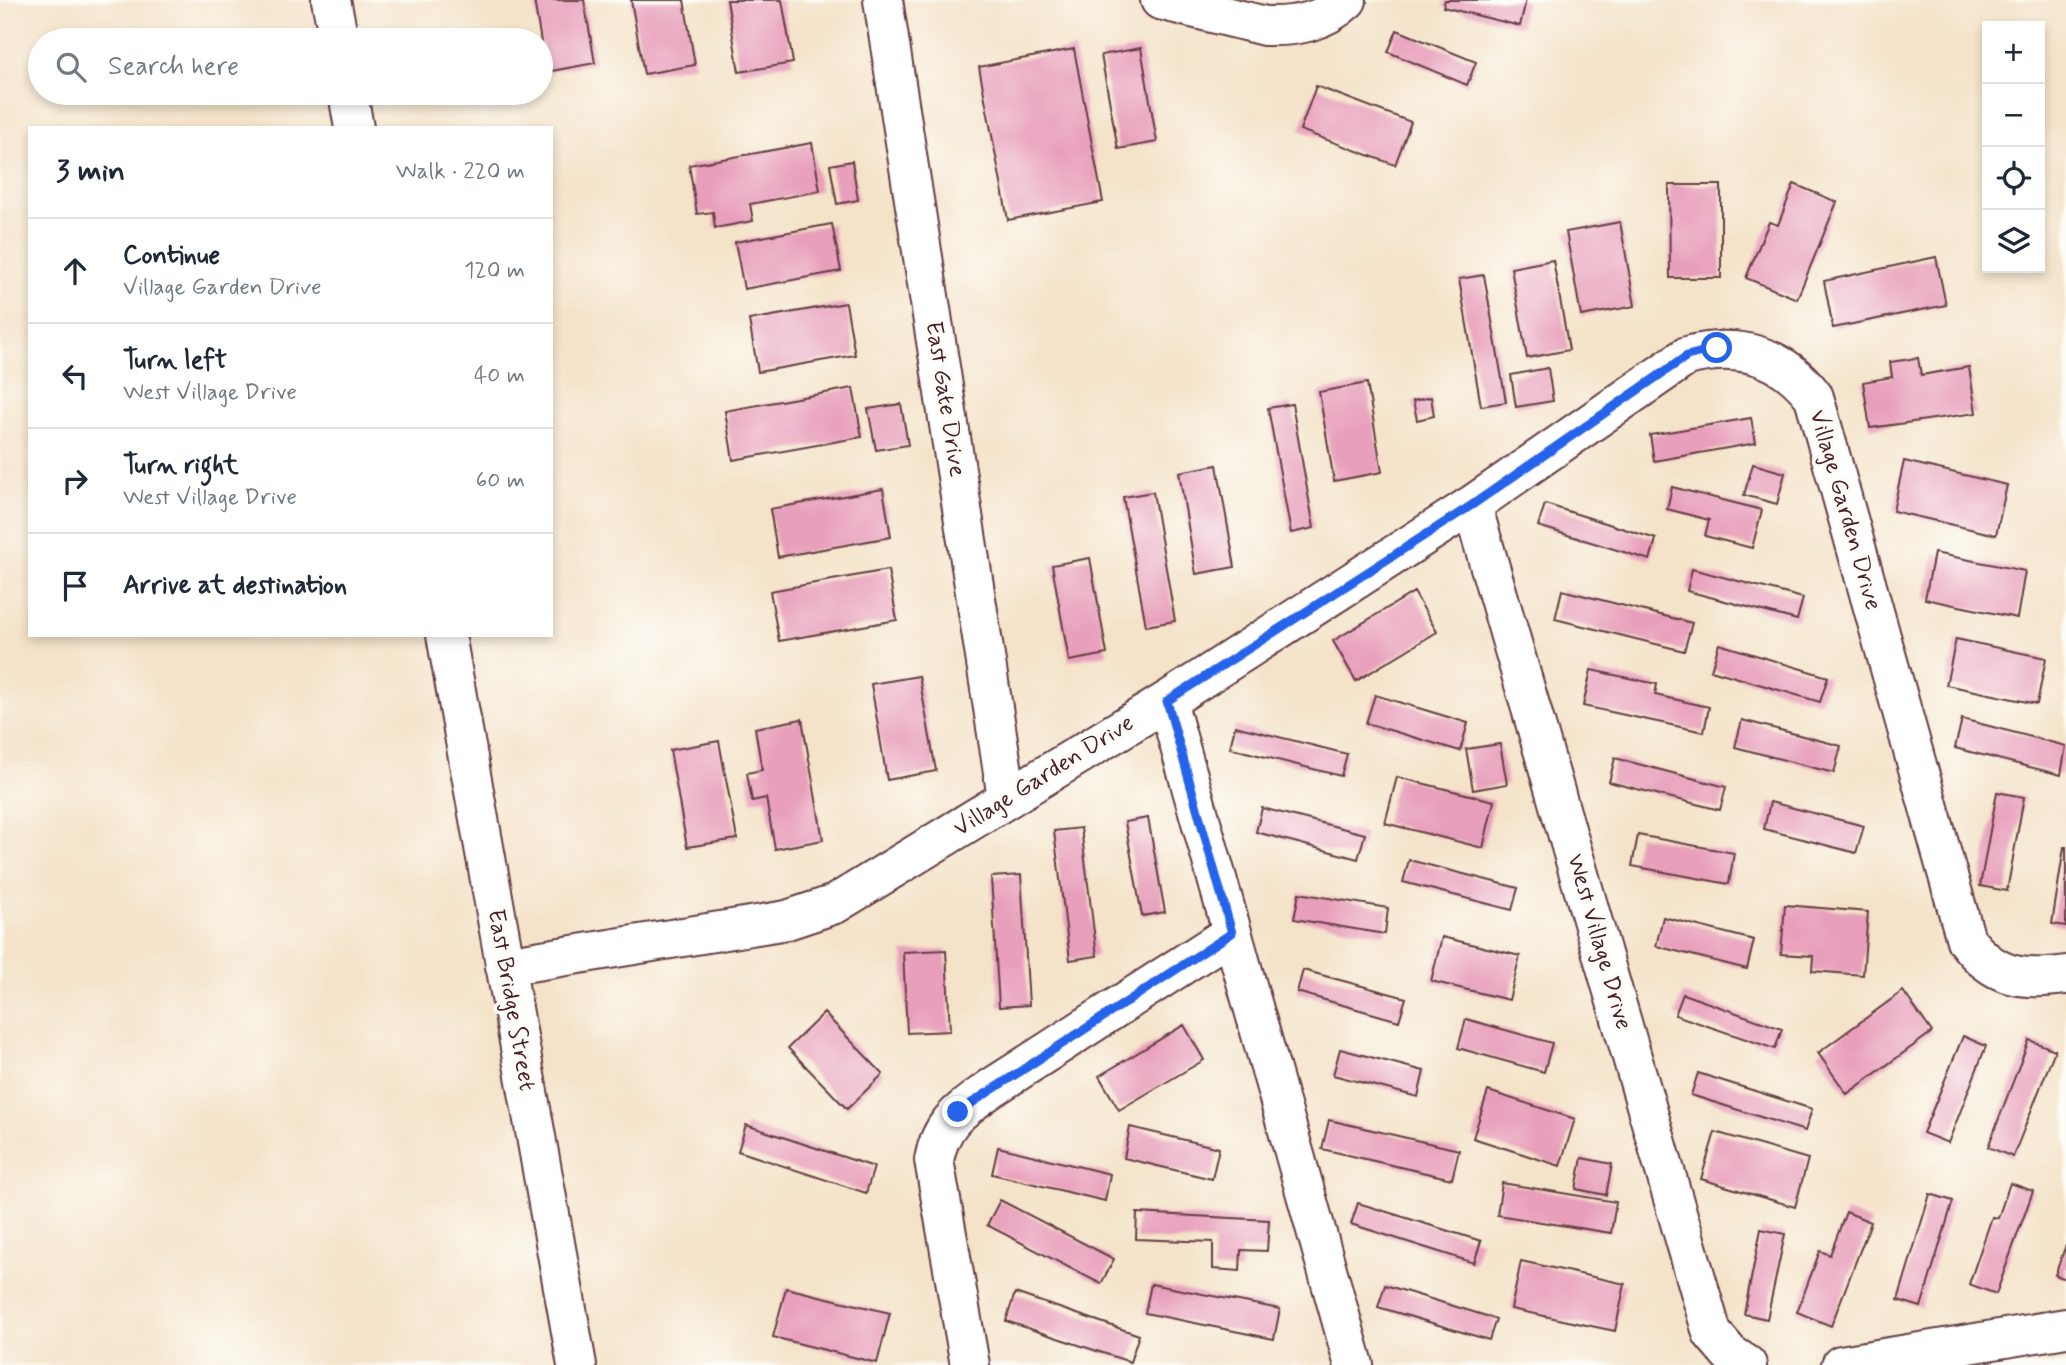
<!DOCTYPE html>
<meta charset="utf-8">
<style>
body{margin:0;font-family:Mynerve,sans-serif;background:#f2f2f3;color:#1f2937}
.controls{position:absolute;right:21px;top:21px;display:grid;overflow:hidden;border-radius:0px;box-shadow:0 4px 10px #0003}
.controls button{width:63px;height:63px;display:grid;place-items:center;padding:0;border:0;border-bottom:2px solid #e0e1e3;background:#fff;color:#1f2937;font:35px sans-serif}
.stop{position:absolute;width:21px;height:21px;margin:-16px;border:5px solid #2563eb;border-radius:50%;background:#fff}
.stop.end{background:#2563eb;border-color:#fff;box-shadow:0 2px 7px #0008}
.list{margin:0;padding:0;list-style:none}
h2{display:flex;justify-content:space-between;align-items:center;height:91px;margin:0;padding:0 28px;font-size:30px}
h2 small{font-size:23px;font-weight:400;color:#747a83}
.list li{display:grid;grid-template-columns:46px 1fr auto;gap:21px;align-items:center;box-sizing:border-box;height:105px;padding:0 28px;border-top:2px solid #e0e1e3}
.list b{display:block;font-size:26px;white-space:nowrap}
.list p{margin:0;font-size:23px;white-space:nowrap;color:#747a83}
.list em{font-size:23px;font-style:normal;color:#747a83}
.icon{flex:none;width:38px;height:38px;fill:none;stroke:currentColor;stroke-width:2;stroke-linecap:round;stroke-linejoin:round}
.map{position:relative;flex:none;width:2066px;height:1365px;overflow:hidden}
.search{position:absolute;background:#fff;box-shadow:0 4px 10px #0003;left:28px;top:28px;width:525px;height:77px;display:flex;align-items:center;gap:18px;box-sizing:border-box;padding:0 24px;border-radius:38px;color:#747a83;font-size:26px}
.panel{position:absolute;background:#fff;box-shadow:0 4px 10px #0003;left:28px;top:126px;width:525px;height:511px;border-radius:0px}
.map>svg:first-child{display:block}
</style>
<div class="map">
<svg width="2066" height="1365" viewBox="0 0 2066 1365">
<rect width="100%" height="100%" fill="#fdfcf7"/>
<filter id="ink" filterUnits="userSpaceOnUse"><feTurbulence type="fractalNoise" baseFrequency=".0143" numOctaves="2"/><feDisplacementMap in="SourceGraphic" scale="14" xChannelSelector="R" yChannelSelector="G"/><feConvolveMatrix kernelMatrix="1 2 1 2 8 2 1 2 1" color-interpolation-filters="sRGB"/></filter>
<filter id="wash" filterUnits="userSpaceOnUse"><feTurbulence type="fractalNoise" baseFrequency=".00686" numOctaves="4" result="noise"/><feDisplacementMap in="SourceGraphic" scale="28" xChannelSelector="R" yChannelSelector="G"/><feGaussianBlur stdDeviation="1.57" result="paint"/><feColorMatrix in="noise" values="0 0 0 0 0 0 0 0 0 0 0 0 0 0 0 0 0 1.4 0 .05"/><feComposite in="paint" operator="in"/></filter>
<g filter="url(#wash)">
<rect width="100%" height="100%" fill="#f4e3c9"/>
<g id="blocks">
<path fill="#e89fbb" d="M534 0H584L595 63 546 72Z
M631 0H684L695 65 644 74Z
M727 0H782L793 63 739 72Z
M1445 0H1526L1520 26 1443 7Z
M1397 30 1476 62 1467 85 1388 52Z
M1141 48 1157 142 1118 149 1101 55Z
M1074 49 1103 202 1008 220 979 67Z
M1316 86 1411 122 1395 165 1300 130Z
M812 143 820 191 750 204 753 221 715 228 713 212 697 214 689 165Z
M852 161 858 200 837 204 830 165Z
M1794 184 1837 202 1797 299 1746 278 1769 222 1778 225Z
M1669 185H1721V278H1670Z
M1620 222 1635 306 1581 316 1566 232Z
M832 224 841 271 744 289 735 242Z
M1936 257 1946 305 1833 328 1824 281Z
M1553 260 1569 350 1527 358 1511 268Z
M1484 275 1506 402 1481 406 1459 279Z
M846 303 855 355 758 372 749 320Z
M1918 358 1921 375 1969 367 1976 413 1870 428 1863 382 1892 377 1890 362Z
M1548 368 1553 401 1516 407 1511 375Z
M1367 383 1382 472 1334 481 1319 392Z
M853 388 862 437 733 460 725 411Z
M1431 397 1434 416 1417 420 1413 401Z
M901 404 908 445 876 450 868 409Z
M1292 404 1314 528 1291 533 1268 408Z
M1751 418 1756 443 1654 461 1650 435Z
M1904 461 2007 485 1996 535 1893 511Z
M1753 464 1785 473 1777 504 1744 495Z
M1217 465 1235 567 1196 574 1179 472Z
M1672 487 1762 510 1752 548 1705 536 1709 520 1667 509Z
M883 489 891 537 778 557 770 509Z
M1153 492 1175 621 1146 626 1123 497Z
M1545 504 1656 539 1650 560 1538 526Z
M1934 553 2025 571 2017 618 1925 599Z
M1090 558 1107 654 1069 661 1052 565Z
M1692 569 1803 598 1797 620 1687 591Z
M888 570 897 620 779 641 770 591Z
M1562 590 1692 623 1684 651 1555 619Z
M1414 592 1437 632 1356 681 1333 641Z
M1956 639 2046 658 2037 704 1946 685Z
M1719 644 1828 677 1820 702 1711 670Z
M1591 670 1657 684 1655 695 1709 707 1704 732 1583 706Z
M919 676 936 771 887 780 871 684Z
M1375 695 1468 723 1460 751 1366 723Z
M802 719 823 840 775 849 766 798 752 801 747 773 762 770 755 728Z
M1962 719 2066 746 2061 775 1955 748Z
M1742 720 1841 746 1834 773 1735 747Z
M1235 726 1347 754 1341 776 1230 748Z
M719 741 737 839 687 847 670 750Z
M1500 744 1507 784 1473 790 1466 749Z
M1615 758 1726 787 1720 810 1609 782Z
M1397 777 1494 801 1483 848 1385 823Z
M1997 792 2024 797 2007 891 1980 886Z
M1770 802 1864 826 1856 853 1764 829Z
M1262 808 1365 834 1358 859 1256 832Z
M1148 818 1165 912 1142 916 1125 822Z
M1081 828 1097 956 1070 960 1054 831Z
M1638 835 1734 853 1729 884 1632 866Z
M2064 847H2066V926L2052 924Z
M1409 860 1518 888 1512 910 1403 882Z
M1021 875 1029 1005 999 1007 991 877Z
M1299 893 1388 908 1385 934 1294 919Z
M1785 905 1868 912 1863 975 1812 971 1813 956 1781 954Z
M1663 917 1754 940 1747 969 1656 946Z
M1442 937 1520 956 1509 1000 1431 981Z
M946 950 950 1031 907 1033 903 952Z
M1303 970 1406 998 1399 1021 1297 992Z
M1903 991 1932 1032 1847 1094 1818 1053Z
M1683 994 1782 1029 1775 1049 1675 1015Z
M824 1013 883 1074 847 1109 788 1048Z
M1466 1019 1552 1043 1544 1072 1458 1048Z
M1184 1025 1204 1060 1119 1110 1099 1076Z
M1963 1036 1986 1046 1948 1143 1923 1133Z
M2029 1040 2055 1050 2013 1157 1988 1147Z
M1340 1049 1424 1071 1418 1097 1333 1075Z
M1698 1073 1812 1109 1805 1131 1691 1095Z
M1488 1091 1575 1119 1560 1166 1473 1138Z
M1329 1120 1459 1150 1452 1179 1322 1149Z
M746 1125 874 1167 866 1193 738 1151Z
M1130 1127 1219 1148 1212 1179 1124 1158Z
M1715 1132 1808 1159 1795 1207 1701 1179Z
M998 1147 1110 1174 1105 1201 992 1174Z
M1582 1158 1612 1164 1606 1195 1576 1189Z
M1502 1183 1616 1202 1611 1233 1497 1215Z
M2010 1183 2033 1191 1996 1294 1969 1284 1992 1217 1998 1218Z
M1930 1194 1953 1201 1921 1307 1898 1300Z
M1000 1200 1114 1259 1101 1284 987 1225Z
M1358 1203 1481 1241 1474 1263 1351 1224Z
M1846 1212 1871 1222 1831 1326 1797 1312 1820 1251 1830 1255Z
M1137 1213 1269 1220 1267 1251 1241 1250 1240 1271 1213 1269V1242L1136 1239Z
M1761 1229 1785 1234 1767 1319 1744 1314Z
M2066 1245V1279L2055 1275Z
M1521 1261 1625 1284 1615 1331 1511 1309Z
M1151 1284 1280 1309 1274 1339 1145 1313Z
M1385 1285 1496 1319 1489 1340 1378 1307Z
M786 1288 890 1313 877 1363 773 1337Z
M1015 1293 1139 1335 1130 1362 1006 1321Z"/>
</g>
</g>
<g filter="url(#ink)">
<use href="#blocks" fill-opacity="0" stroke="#643c43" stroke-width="2"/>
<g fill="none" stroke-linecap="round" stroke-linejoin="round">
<defs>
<path id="minor" d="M883 0 1007 798
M1160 0 1265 26C1297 27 1323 22 1347 0
M1472 505 1712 1333 1730 1354 1747 1365
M1167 701 1354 1365
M505 966 787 920 835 904 1167 701 1472 505 1687 356C1737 343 1782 354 1814 397L1966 940C1994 978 2022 981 2066 975
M970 1365 934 1160C941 1122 960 1111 990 1089L1232 933
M1841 1365 2066 1328"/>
<path id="secondary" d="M331 0 339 40
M348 93 354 128
M446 635 577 1365"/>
</defs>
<use href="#minor" stroke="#643c43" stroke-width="42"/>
<use href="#secondary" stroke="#643c43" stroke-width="42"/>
<use href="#minor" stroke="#fff" stroke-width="38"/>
<use href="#secondary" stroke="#fff" stroke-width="38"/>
</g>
</g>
<g fill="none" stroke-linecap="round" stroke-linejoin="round" filter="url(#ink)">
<path stroke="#2563eb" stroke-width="9" d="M958 1112 1232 933 1167 701 1472 505 1687 356 1717 348"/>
</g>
<g text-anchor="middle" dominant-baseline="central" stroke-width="7" stroke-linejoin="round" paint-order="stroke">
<g font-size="24" fill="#4a1f2b" stroke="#fdfcf7">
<text transform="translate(945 399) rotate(81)">East Gate Drive</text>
<text transform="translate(1845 510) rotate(74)">Village Garden Drive</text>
<text transform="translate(1044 776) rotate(-32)">Village Garden Drive</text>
<text transform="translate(1599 942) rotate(74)">West Village Drive</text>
<text transform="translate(511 1000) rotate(80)">East Bridge Street</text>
</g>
</g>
</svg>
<div class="controls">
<button>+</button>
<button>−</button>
<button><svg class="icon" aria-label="locate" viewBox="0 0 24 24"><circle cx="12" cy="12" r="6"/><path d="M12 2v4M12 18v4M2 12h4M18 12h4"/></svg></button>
<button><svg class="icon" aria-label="layers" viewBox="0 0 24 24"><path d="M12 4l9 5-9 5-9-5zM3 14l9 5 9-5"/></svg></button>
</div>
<div class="stop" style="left:1717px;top:348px"></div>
<div class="stop end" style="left:958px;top:1112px"></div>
<div class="search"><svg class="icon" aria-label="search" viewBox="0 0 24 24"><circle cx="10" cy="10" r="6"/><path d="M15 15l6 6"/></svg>Search here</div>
<section class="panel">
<h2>3 min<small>Walk · 220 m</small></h2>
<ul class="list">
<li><svg class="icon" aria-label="ahead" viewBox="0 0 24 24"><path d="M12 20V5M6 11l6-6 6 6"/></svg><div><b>Continue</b><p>Village Garden Drive</p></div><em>120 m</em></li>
<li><svg class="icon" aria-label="left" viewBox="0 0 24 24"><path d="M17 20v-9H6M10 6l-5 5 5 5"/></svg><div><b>Turn left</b><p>West Village Drive</p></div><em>40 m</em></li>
<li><svg class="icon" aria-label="right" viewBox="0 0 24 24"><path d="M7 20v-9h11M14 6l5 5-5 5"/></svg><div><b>Turn right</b><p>West Village Drive</p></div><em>60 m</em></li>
<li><svg class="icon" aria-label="arrive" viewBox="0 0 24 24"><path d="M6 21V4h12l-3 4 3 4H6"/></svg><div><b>Arrive at destination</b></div></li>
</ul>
</section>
</div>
